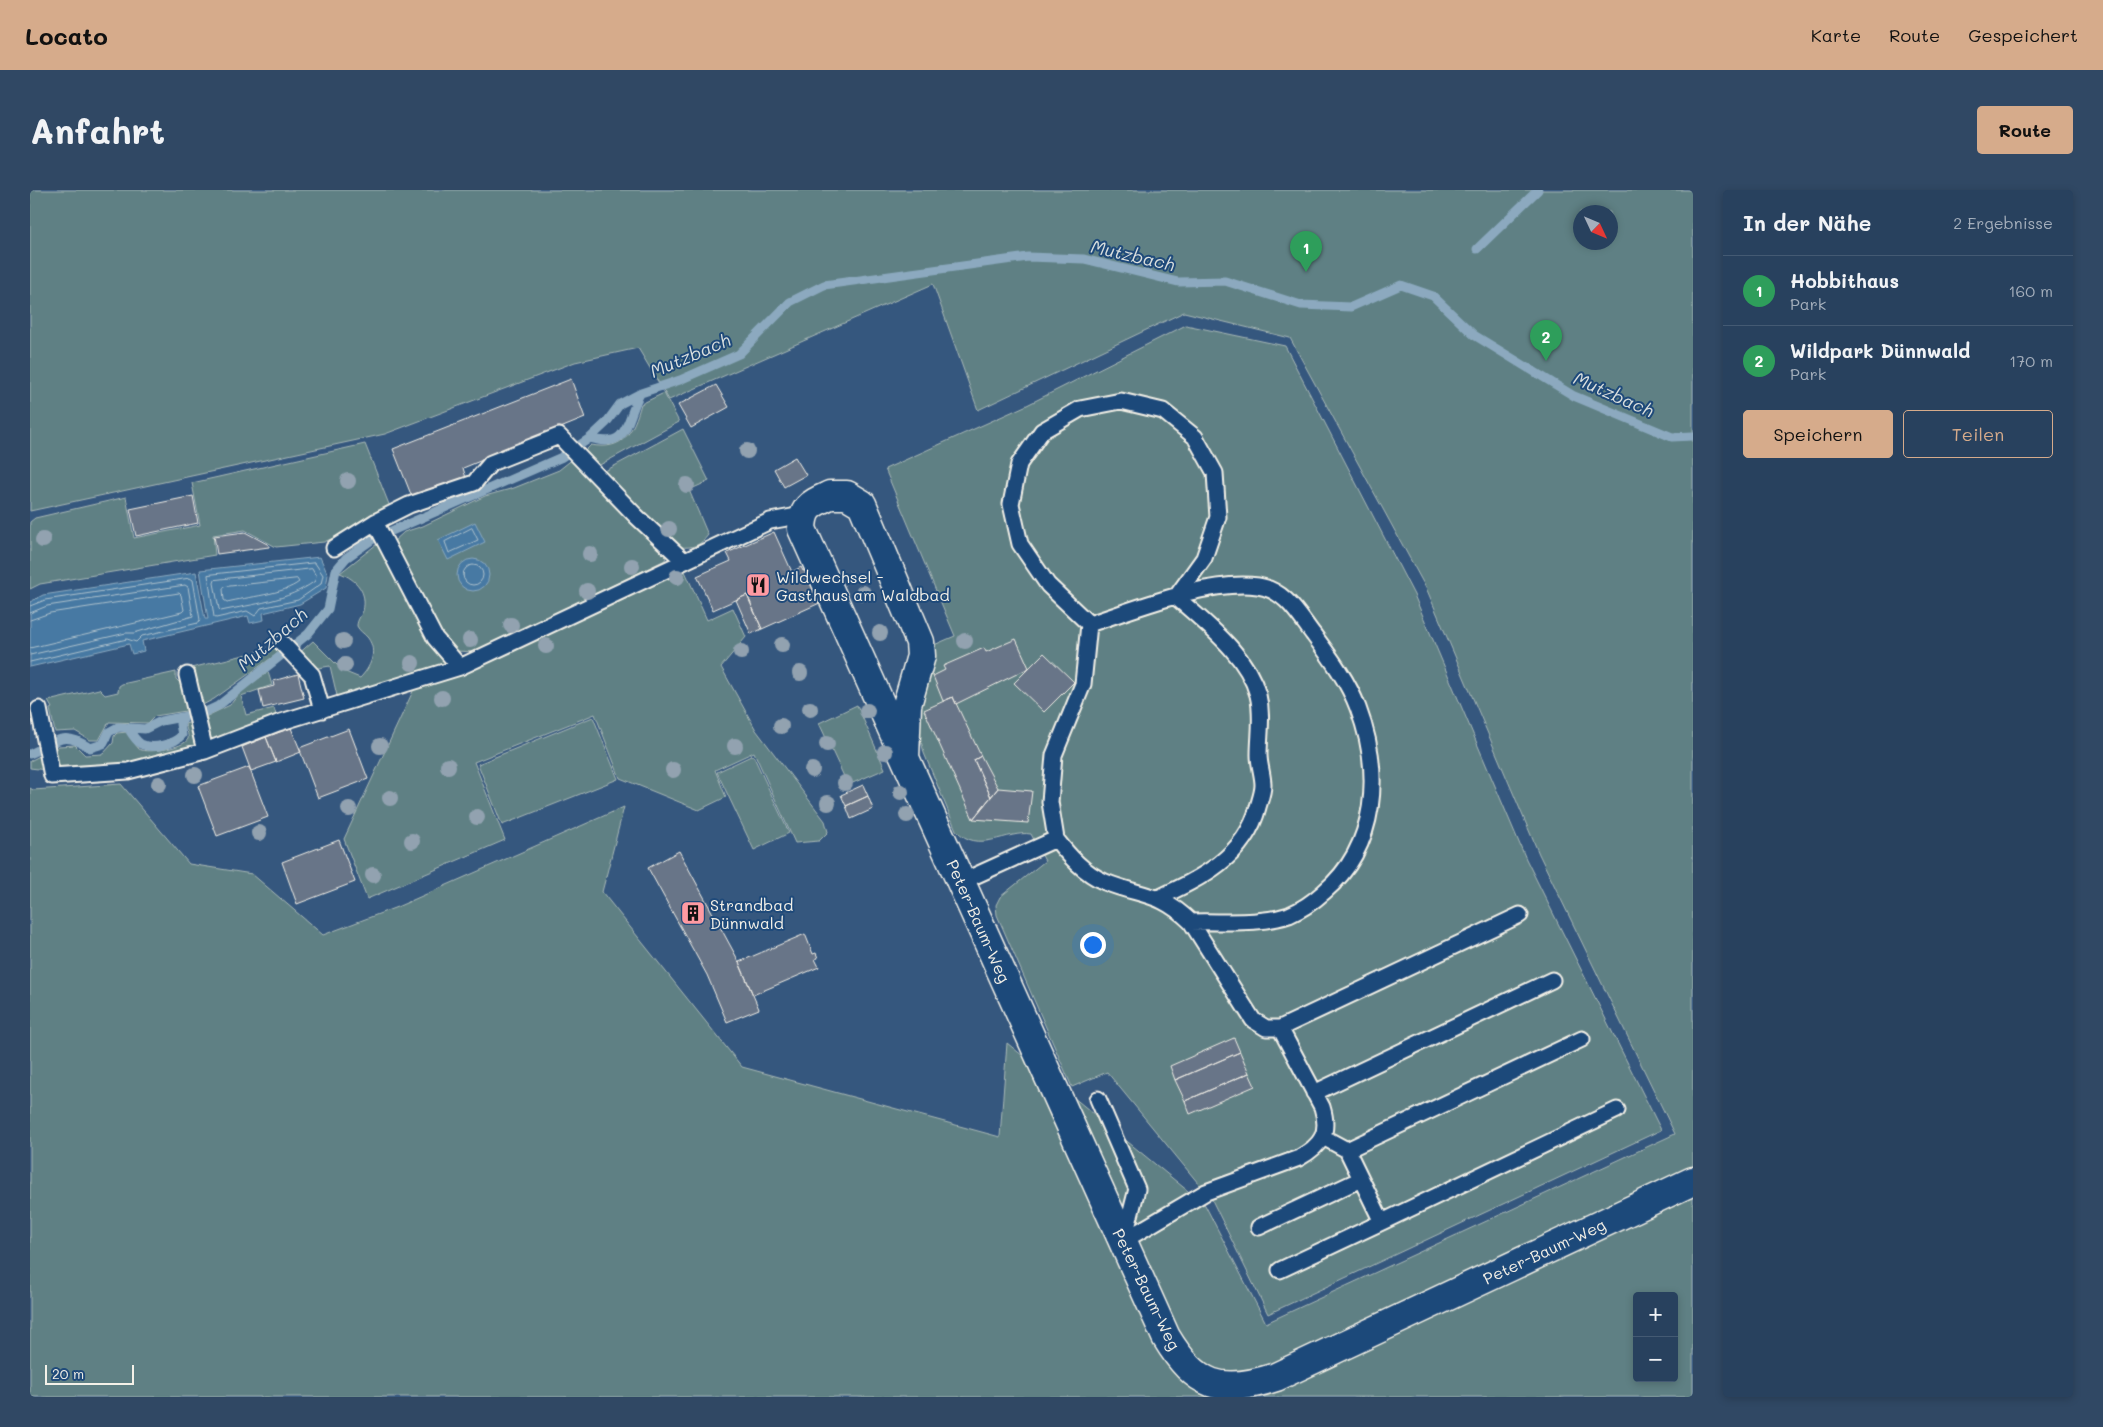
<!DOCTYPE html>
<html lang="de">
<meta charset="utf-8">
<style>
body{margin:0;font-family:Mali,sans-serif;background:#304864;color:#f1f3f6}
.controls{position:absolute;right:15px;bottom:15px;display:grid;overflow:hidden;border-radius:5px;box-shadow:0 2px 8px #0003}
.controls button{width:45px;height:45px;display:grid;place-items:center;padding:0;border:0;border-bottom:1px solid #445a73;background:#28415e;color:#f1f3f6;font:25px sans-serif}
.compass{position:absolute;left:1543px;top:15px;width:45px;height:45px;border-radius:50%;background:#28415e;box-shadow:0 2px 8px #0003;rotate:134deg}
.scale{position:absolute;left:15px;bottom:12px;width:89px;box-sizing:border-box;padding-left:5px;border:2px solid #f4f1e8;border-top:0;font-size:14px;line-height:18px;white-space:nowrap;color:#f4f1e8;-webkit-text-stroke:4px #1f4a7a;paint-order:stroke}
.you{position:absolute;left:1062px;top:754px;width:18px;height:18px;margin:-12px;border:4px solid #fff;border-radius:50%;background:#1a73e8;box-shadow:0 0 0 8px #1a73e833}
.badge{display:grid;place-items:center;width:32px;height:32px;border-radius:50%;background:#d6ab8b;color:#fff;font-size:16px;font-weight:700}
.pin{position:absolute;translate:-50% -41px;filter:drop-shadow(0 1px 2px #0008)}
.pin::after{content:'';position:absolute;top:26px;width:18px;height:15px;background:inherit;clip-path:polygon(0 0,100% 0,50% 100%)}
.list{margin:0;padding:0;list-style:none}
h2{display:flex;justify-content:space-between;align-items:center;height:65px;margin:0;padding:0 20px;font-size:21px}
h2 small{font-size:16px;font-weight:400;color:#a5afbc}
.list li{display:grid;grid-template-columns:32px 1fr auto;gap:15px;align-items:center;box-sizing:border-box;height:70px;padding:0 20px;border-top:1px solid #445a73}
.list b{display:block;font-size:19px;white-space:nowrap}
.list p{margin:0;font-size:16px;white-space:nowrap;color:#a5afbc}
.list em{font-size:16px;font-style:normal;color:#a5afbc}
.actions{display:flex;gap:10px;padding:15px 20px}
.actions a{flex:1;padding:11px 0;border:1px solid #d6ab8b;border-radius:5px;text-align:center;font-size:18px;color:#d6ab8b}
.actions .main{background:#d6ab8b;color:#111}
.map{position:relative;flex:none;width:1663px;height:1207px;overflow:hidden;border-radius:5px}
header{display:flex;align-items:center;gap:30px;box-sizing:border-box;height:70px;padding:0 25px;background:#d6ab8b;color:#111}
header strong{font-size:24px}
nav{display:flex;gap:28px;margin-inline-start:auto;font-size:18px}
.intro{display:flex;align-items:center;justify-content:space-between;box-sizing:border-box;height:120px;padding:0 30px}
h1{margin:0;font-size:35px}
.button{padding:12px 22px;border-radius:5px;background:#d6ab8b;color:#111;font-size:18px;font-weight:700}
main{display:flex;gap:30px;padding:0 30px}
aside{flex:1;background:#28415e;border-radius:5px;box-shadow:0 2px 8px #0003}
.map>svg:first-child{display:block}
</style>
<header>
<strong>Locato</strong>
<nav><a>Karte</a><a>Route</a><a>Gespeichert</a></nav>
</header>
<div class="intro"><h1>Anfahrt</h1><a class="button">Route</a></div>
<main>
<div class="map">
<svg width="1663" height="1207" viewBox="0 0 1663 1207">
<rect width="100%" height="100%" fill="#35577e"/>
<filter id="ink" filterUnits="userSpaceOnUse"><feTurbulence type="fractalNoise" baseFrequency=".02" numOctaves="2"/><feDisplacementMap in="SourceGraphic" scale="10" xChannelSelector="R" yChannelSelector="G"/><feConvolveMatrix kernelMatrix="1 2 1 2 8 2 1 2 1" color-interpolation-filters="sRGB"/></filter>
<g filter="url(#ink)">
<path fill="#5e8084" stroke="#a9b8b6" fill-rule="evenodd" d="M0 0H1663V1207H0V598L3 600 91 594 159 674 222 684 293 745 367 717 594 617 572 702 712 877 970 947 977 853 1175 1015 1236 1133 1645 944 1509 664 1397 400 1260 148 1154 122 948 220 903 94 639 210 608 158 545 172 355 244 0 321ZM1550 22H1580V52H1550ZM1607 1106H1644V1188H1607Z
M1156 135 1255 156 1384 405 1496 669 1631 940 1238 1124 1182 1010 1077 882 1042 897 967 725 966 715 970 707 1015 671 1001 644C977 640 948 665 926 640L894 563 889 543 886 515 904 455 925 446 855 279 995 216Z
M634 203 649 232 566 277 553 263 561 255C594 261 603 242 611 214Z
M653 239 679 291 659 300 678 345C670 356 663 358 650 357L573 285 577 284 575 281Z
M335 254 360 317 315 347 312 344 294 352 246 357 215 340 183 345 185 365 10 394 0 399V332L5 328 96 307 104 348 170 335 162 293Z
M544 268 637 362 635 370 445 462 426 461 409 444 363 352 374 342 393 336 455 306 484 298 529 280Z
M347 354 359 371 416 470 415 476 308 510 300 476 282 479 267 465 283 451 313 481 330 488C340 478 348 462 338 448 334 443 329 441 327 436 327 430 331 426 333 421 338 402 326 389 310 383Z
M654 379 677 430 703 418 716 447 691 477 726 540 795 631 798 642 789 651 765 653 724 562 685 580 696 607 669 620 590 588 565 524 444 572 475 650 337 709 314 649 384 499Z
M247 457 251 461 184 509 167 518 161 478Z
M146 482V489L149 492 155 491 162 520 125 526 118 533 79 532 69 550H60L45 541 25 542 20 519 22 518 18 511 69 499 75 505 88 502 89 496 92 494Z
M238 482 242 495 211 506 216 525 244 518 247 528 169 559 96 576 16 580 0 578V571L29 556 45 555 55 565 73 564 83 553 84 546 87 543 97 542C101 547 105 555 109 559 117 564 154 558 158 549 159 544 156 539 155 534L171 529 200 515 212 500Z
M827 515 855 579 818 595 789 533Z
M563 527 588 589 472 635 448 574Z
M723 565 759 643 724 660 687 582Z"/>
<path fill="#4679a3" stroke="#8ca9bf" d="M445 332 455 352 418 370 408 350Z
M290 367 298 385 296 398 270 414 233 423 234 430 220 433 218 426 112 451 114 461 102 464 99 454 0 477V412L13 405 166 382 175 429H178L170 380Z
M427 385a16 16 0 1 1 32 0a16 16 0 1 1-32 0Z"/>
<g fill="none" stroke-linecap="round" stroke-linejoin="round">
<path stroke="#aec1cc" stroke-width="1" d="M442 338 448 350 419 363 415 352Z
M285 373 293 385 291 394 268 410 231 418 225 426 217 421 186 428 184 427 178 385Z
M433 385a10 10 0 1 1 20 0a10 10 0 1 1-20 0Z
M282 379 286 386 285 391C258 411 223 414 191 421L189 419 184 393 185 390Z
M267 389 269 392C254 404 217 407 197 412L194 410 193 399 194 397Z
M0 416 15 410 160 388 163 390 170 430 168 433 112 446 106 452 97 449 0 472
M0 423 17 416 155 395 158 397 163 426 104 443H96L0 465
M0 430 20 423 149 403 151 405 154 420 152 422 0 458"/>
<path stroke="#8ca9bf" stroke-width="9" d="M1447 59 1508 0
M560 248C600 261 596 228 610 204
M98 538C101 543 106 551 111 554 123 560 144 554 152 545L150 534 155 527
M0 564C27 552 32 539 60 558L73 554 79 542 88 537 115 539 131 531 173 523 188 516 278 444 298 419 306 380 316 368 343 349 532 267 560 248 576 233 590 214 611 203 650 190 709 164 760 112 794 95 998 67 1054 69 1148 92 1195 91 1271 115 1321 117 1371 95 1403 106 1444 145 1544 206 1642 247 1663 246"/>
</g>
<path fill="#687488" stroke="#f4f1e8" d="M541 189 555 228 433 278 436 288 382 307 363 259Z
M686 195 699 217 661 238 648 215Z
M765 267 776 285 754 297 744 279Z
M163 306 168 333 106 346 100 319Z
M215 342 239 355V357L187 364 184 346Z
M744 342 762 382 771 377 773 381 777 379 792 412 732 439 717 405 683 420 667 386 701 371 697 363Z
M717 405 732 439 721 444 706 410Z
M986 449 999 478 926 514 923 507 913 511 903 486 915 480 913 476 954 458 956 462Z
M1014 463 1044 492 1014 522 984 493Z
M268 484 274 508 233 518 229 500 244 496 243 491Z
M923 507 951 566 944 570 961 607 943 629 894 520Z
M261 538 271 562 246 572 236 547Z
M319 539 338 589 288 608 269 558Z
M236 547 246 572 221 581 212 557Z
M951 566 968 598 961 607 944 570Z
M219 577 238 627 187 646 168 596Z
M833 595 838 606 816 616 811 605Z
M968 598 1002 601 998 633 943 629Z
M838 606 843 619 821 629 816 616Z
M309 650 325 692 267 714 252 672Z
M649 661 707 768 729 819 697 832 677 785 618 678Z
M775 744 783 764 786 763 788 768 785 769 789 777 723 805 709 772Z
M1204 848 1210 862 1145 890 1140 876Z
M1210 862 1219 883 1155 911 1145 890Z
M1219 883 1225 896 1160 924 1155 911Z"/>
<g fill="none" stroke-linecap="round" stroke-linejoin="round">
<defs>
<path id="lane" d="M345 332 405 448 430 477
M304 358 345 332 379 315 444 293 461 273 529 246 606 326 653 370
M1059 434 1018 395 990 354 981 314 989 274 1012 241 1050 219 1091 211 1133 221 1165 247 1185 283 1188 327 1174 368 1146 407C1176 434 1217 464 1228 505 1233 525 1229 545 1229 565 1229 575 1233 585 1233 595 1233 602 1230 610 1228 617 1215 667 1171 688 1128 708
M252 453 282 485 292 520
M157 485 175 561
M9 519 22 586 98 581 175 561 248 533 430 477 740 331 773 325
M1026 649 1020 612 1024 565 1053 494 1059 434
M931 692 1026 649C1039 666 1054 683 1075 692 1112 707 1129 701 1161 732 1193 731 1229 735 1259 725 1271 720 1284 711 1294 702 1348 656 1352 582 1328 518 1318 491 1300 467 1283 444 1268 424 1255 400 1228 396 1179 389 1106 419 1059 434
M1161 732 1223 830 1236 838H1250L1490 725
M1284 903 1522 790
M1068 909 1107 999 1094 1049
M1293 947 1317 960 1352 1032 1587 920
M1317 960 1552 849
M1229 1037 1331 989
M1093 1051 1176 1002 1269 968C1292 955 1300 943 1292 917L1250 838
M1250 1080 1352 1032"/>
<path id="street" d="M800 305H817L832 314 890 452 891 466 877 515 875 568 772 339C773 316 781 314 800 305Z
M875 568 1136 1147C1166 1197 1191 1205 1246 1187L1663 991"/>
</defs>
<use href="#lane" stroke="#f4f1e8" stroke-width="19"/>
<use href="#street" stroke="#f4f1e8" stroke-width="31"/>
<use href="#lane" stroke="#1f4a7a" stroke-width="15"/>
<use href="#street" stroke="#1f4a7a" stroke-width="28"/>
</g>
<g fill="#92a2b0">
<circle cx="717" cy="261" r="8"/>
<circle cx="318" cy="291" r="8"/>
<circle cx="657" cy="295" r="8"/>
<circle cx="639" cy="339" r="8"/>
<circle cx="13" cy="350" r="8"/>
<circle cx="560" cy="364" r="8"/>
<circle cx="602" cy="376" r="8"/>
<circle cx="647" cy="387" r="8"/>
<circle cx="557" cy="401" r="8"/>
<circle cx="833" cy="403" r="8"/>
<circle cx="481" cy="435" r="8"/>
<circle cx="850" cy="443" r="8"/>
<circle cx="440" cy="450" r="8"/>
<circle cx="313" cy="451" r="8"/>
<circle cx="935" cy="451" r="8"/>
<circle cx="752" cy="455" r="8"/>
<circle cx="516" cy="456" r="8"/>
<circle cx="711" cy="462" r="8"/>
<circle cx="382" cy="473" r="8"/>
<circle cx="315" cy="475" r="8"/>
<circle cx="770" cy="483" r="8"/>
<circle cx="412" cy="508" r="8"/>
<circle cx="780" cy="519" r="8"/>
<circle cx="837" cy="521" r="8"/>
<circle cx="751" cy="536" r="8"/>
<circle cx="797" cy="554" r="8"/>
<circle cx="350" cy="556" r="8"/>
<circle cx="705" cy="556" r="8"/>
<circle cx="855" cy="562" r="8"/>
<circle cx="418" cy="576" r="8"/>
<circle cx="643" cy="580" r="8"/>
<circle cx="782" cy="580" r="8"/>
<circle cx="165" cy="585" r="8"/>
<circle cx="815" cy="593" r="8"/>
<circle cx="129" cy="594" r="8"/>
<circle cx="871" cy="602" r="8"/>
<circle cx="360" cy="608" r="8"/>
<circle cx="798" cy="613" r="8"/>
<circle cx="319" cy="619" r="8"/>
<circle cx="877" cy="625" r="8"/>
<circle cx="447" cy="627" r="8"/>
<circle cx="229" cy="643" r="8"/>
<circle cx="382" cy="651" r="8"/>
<circle cx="343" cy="685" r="8"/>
</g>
</g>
<defs>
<symbol id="restaurant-square" viewBox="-11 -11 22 22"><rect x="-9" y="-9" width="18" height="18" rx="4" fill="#ff9aa2" stroke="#1f4a7a"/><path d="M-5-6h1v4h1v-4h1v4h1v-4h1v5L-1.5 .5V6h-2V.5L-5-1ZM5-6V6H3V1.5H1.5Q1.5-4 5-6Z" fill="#111"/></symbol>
<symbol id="building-square" viewBox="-11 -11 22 22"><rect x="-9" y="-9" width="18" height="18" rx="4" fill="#ff9aa2" stroke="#1f4a7a"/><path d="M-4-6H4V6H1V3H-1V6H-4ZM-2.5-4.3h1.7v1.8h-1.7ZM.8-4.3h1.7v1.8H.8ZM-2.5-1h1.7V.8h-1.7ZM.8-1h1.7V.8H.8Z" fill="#111"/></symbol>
</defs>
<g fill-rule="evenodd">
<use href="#restaurant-square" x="714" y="381" width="28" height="28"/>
<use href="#building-square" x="649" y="709" width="28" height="28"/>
</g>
<g text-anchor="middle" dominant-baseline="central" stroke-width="4" stroke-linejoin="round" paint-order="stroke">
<g font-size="16" fill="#f4f1e8" stroke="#1f4a7a" text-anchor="start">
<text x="746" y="386">Wildwechsel -<tspan x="746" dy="18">Gasthaus am Waldbad</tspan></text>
<text x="680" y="714">Strandbad<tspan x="680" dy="18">Dünnwald</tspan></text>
</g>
<g font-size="16" fill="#f4f1e8" stroke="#1f4a7a">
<text transform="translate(949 731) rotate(66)">Peter-Baum-Weg</text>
<text transform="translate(1514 1061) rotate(-25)">Peter-Baum-Weg</text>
<text transform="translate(1117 1099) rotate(64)">Peter-Baum-Weg</text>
</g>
<g font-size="18" font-style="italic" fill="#dadfde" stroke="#1f4a7a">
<text transform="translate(1103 65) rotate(13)">Mutzbach</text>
<text transform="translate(660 165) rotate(-23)">Mutzbach</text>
<text transform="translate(1584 204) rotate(24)">Mutzbach</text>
<text transform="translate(242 449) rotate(-41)">Mutzbach</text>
</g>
</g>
</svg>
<div class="controls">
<button>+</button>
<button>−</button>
</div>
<svg class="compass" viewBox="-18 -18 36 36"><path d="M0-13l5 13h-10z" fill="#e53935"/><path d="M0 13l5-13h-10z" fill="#a5afbc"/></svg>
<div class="scale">20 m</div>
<div class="you"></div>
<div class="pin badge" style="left:1276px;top:82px;background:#2e9e5b">1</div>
<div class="pin badge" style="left:1516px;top:171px;background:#2e9e5b">2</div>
</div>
<aside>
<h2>In der Nähe<small>2 Ergebnisse</small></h2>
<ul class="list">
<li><span class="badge" style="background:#2e9e5b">1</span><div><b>Hobbithaus</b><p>Park</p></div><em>160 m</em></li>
<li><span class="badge" style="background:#2e9e5b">2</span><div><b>Wildpark Dünnwald</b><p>Park</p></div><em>170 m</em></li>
</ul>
<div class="actions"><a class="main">Speichern</a><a>Teilen</a></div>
</aside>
</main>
